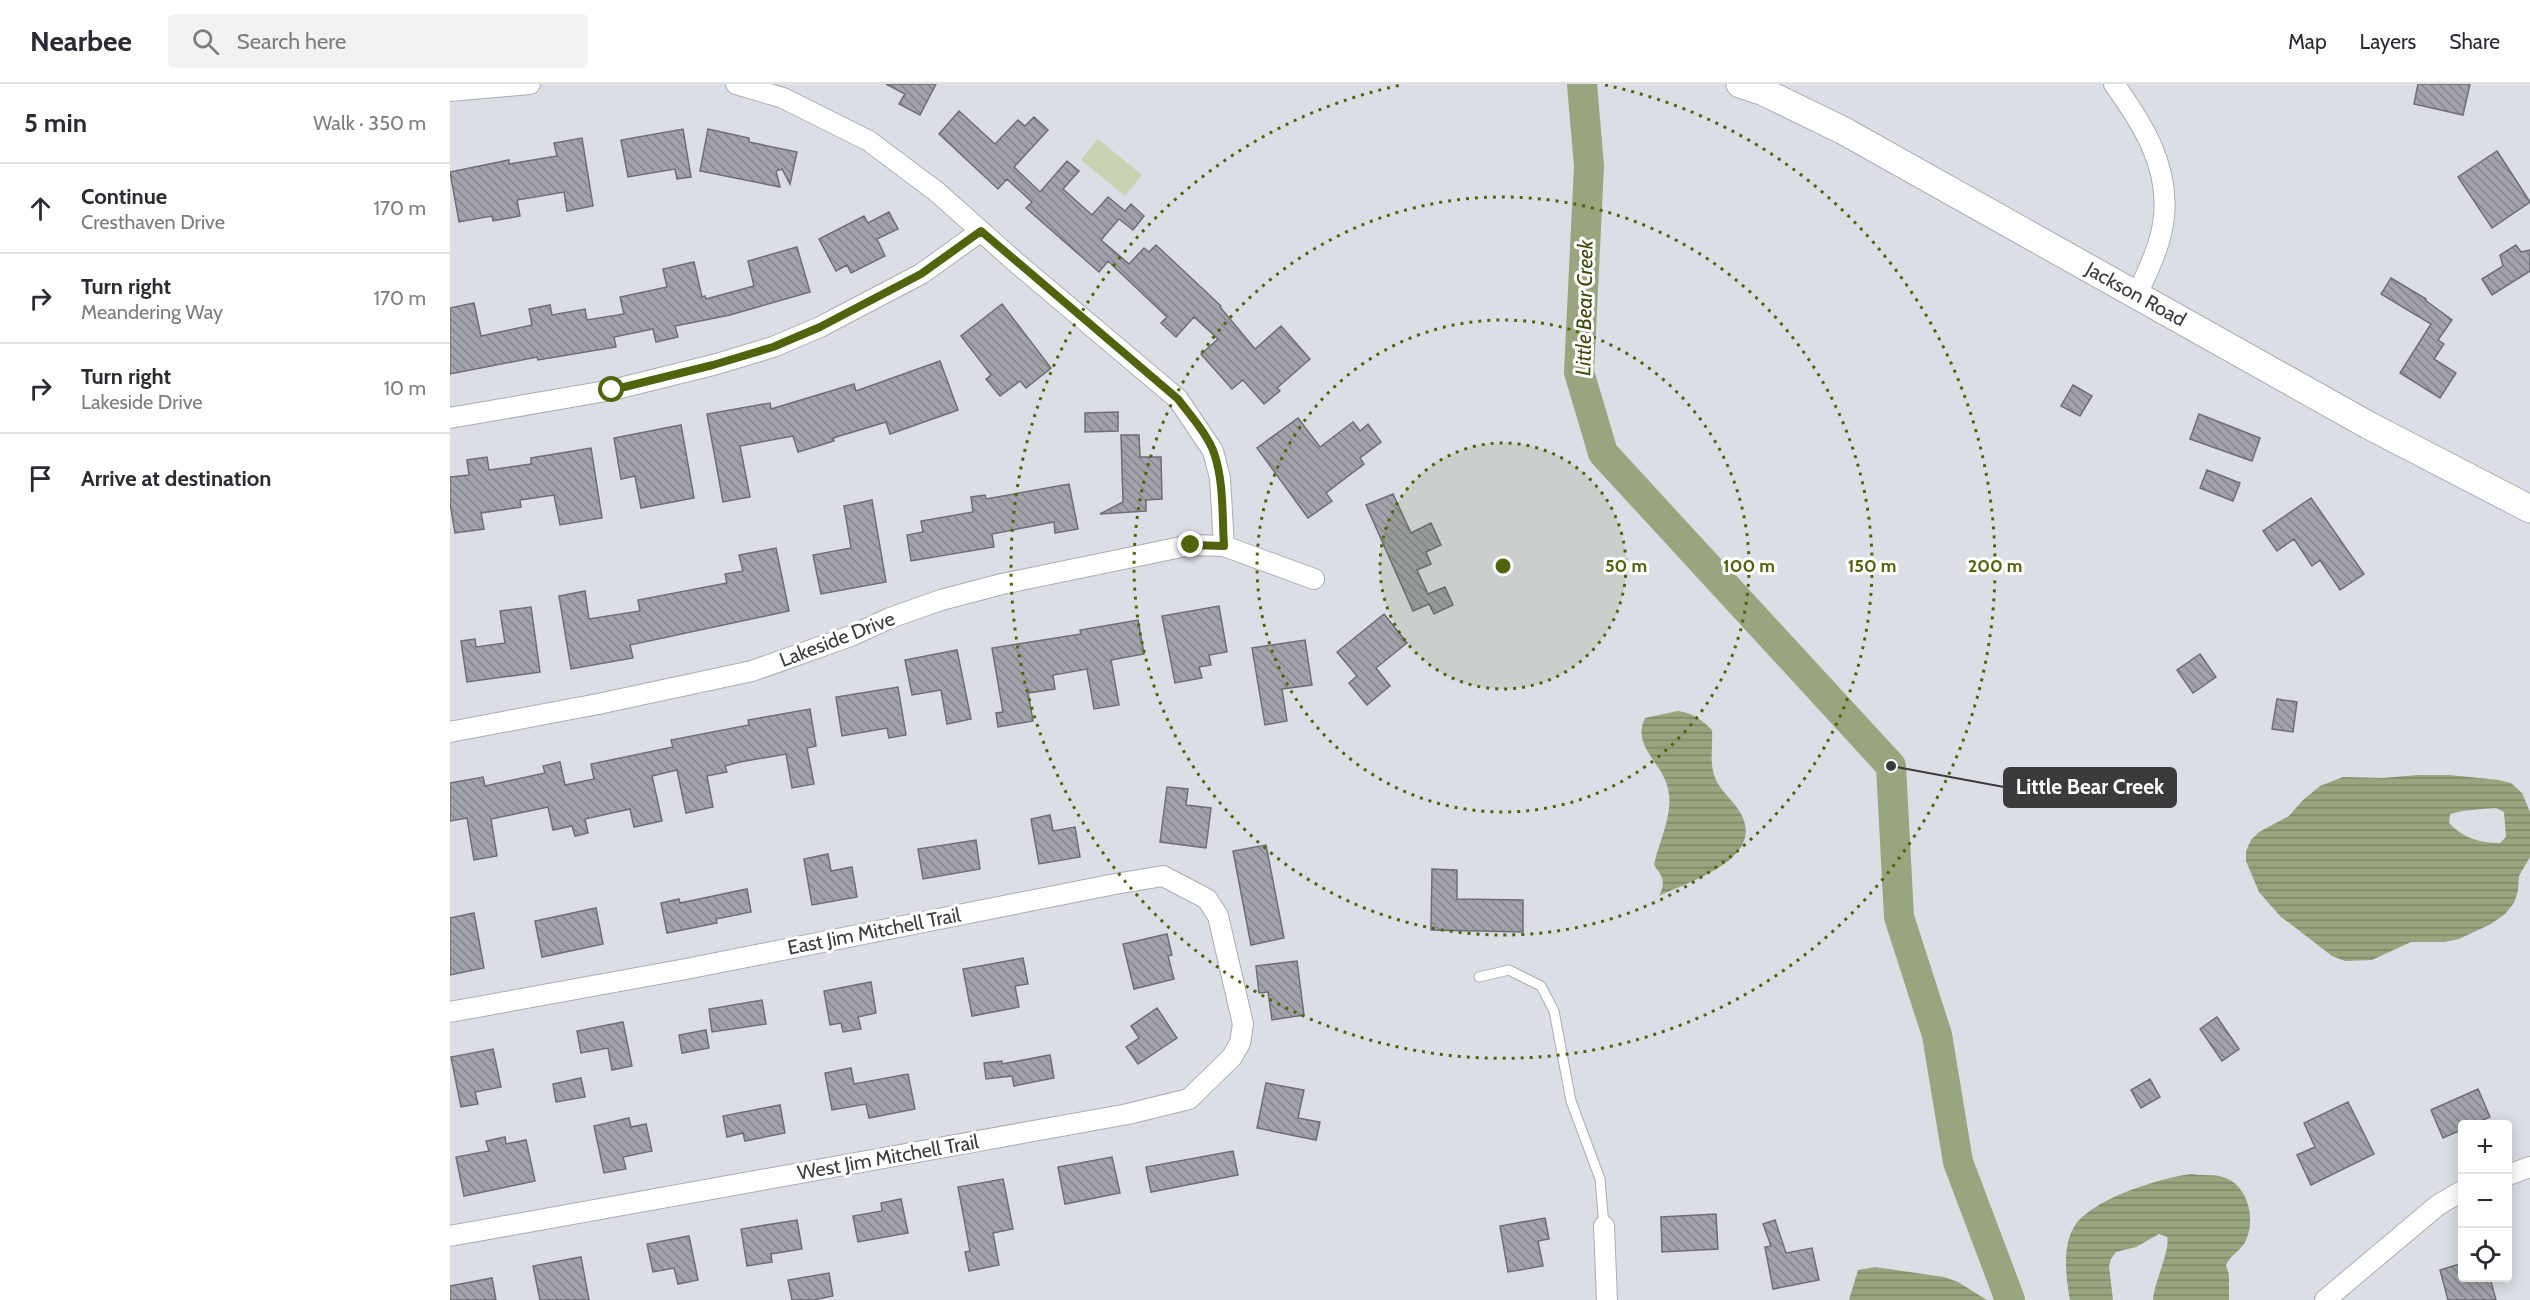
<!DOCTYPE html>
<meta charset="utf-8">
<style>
body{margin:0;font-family:Cabin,sans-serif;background:#f2f2f3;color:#2b2b33}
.controls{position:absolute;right:18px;bottom:18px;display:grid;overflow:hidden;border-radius:6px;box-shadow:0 3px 15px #0003}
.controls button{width:54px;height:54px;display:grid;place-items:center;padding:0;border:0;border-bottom:2px solid #e1e1e2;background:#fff;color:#2b2b33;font:30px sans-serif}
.stop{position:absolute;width:18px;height:18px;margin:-14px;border:4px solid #50640e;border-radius:50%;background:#fff}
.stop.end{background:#50640e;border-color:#fff;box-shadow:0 2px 6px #0008}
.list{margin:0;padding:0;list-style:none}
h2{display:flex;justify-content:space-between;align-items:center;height:78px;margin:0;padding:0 24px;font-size:26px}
h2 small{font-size:20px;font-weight:400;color:#7c7c81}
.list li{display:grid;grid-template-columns:39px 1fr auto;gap:18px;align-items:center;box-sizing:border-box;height:90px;padding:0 24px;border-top:2px solid #e1e1e2}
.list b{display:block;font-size:22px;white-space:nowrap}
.list p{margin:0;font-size:20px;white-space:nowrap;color:#7c7c81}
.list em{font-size:20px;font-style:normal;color:#7c7c81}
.icon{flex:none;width:33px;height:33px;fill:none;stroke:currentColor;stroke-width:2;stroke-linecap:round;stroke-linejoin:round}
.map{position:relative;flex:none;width:2080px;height:1216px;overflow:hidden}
header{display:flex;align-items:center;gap:36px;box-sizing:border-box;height:84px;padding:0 30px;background:#fff;border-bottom:2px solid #e1e1e2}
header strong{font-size:28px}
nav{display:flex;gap:33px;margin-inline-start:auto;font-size:21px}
.search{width:420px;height:54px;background:#f2f2f3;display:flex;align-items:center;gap:15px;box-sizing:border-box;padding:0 21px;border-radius:6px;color:#7c7c81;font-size:22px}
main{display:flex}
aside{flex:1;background:#fff}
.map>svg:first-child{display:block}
</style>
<header>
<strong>Nearbee</strong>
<div class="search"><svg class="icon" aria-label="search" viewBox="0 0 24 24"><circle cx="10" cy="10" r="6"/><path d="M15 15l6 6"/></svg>Search here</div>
<nav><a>Map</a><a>Layers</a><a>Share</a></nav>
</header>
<main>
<aside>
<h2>5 min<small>Walk · 350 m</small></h2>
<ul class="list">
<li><svg class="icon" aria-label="ahead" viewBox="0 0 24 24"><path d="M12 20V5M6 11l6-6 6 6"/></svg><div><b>Continue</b><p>Cresthaven Drive</p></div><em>170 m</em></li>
<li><svg class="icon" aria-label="right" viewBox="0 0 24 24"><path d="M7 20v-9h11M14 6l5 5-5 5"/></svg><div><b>Turn right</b><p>Meandering Way</p></div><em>170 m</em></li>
<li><svg class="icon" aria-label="right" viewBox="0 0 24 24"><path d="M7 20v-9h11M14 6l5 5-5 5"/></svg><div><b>Turn right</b><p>Lakeside Drive</p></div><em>10 m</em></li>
<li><svg class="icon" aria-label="arrive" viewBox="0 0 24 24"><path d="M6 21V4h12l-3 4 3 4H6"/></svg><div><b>Arrive at destination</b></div></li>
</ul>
</aside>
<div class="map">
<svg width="2080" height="1216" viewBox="0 0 2080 1216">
<defs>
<pattern id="water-rules" width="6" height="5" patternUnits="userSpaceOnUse" patternTransform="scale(1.5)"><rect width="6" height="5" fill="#98a57e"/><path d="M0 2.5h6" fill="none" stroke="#7d8868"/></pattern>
<pattern id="building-back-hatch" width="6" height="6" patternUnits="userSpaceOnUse" patternTransform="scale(1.5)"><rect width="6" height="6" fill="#a1a3aa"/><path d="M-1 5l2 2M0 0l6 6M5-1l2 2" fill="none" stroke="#84868c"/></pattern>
</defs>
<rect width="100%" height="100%" fill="#dbdee5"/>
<path fill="#c8d3b2" d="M648 55 692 91 675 112 631 76Z"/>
<path fill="url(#water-rules)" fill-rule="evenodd" d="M1228 627C1243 629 1251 635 1262 646 1263 660 1260 674 1263 687 1266 703 1280 713 1288 725 1321 774 1240 797 1209 812 1216 798 1213 793 1204 781 1209 757 1224 730 1218 705 1213 679 1181 662 1195 634Z
M1968 691H1999L2049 696 2061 699 2072 709 2080 728V773L2069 792 2068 807 2064 819 2055 830 2041 840 2009 855 1994 858H1961L1922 876 1895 877 1882 872 1830 832 1809 808 1796 777V767L1801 756 1809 748 1839 732 1853 716 1870 702 1893 693 1933 694ZM2046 724 2054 728 2056 753 2050 759C2030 759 2013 754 1999 739L2000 731C2007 726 2036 725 2046 724Z
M1741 1090C1751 1092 1764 1090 1773 1093 1798 1101 1806 1134 1796 1156 1792 1166 1780 1171 1776 1181L1779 1191V1216H1703C1704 1199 1721 1164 1717 1153L1709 1150 1686 1163 1666 1168 1661 1175 1659 1182 1663 1216H1620C1616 1195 1612 1162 1624 1143 1641 1115 1710 1094 1741 1090Z
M1425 1183 1494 1193 1508 1198 1537 1216H1399L1408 1186Z"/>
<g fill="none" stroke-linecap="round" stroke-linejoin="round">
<path stroke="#98a57e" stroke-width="30" d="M1132 0 1139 82 1129 288 1153 369 1441 682 1449 833 1487 951 1508 1078 1560 1216"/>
</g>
<path fill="url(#building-back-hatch)" stroke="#6d6f75" stroke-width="1.5" d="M436 0H486L470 31 449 20 455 10Z
M1968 0H2020L2013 31 1964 20Z
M509 27 545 60 568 36 575 42 584 33 598 46 564 83 590 108 617 77 629 87 613 105 642 131 658 113 675 127 681 120 694 132 683 146 669 135 651 156 679 180 694 164 699 168 706 161 771 222 770 223 805 265 831 242 860 275 827 304 830 307 814 320 793 296 782 305 751 270 768 255 744 233 726 253 711 239 717 233 658 177 649 188 576 124 582 118 557 95 548 105 489 50Z
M233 45 241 93 227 95 225 85 178 93 171 56Z
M258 45 299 54V58L347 68 340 100 332 85 326 87 330 103 250 87Z
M132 54 143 122 117 127 114 108 67 116 70 132 43 137 42 132 9 138 0 88 59 76V80L107 72 104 59Z
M2047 67 2080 118 2042 144 2008 93Z
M439 128 448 145 427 155 435 172 401 189 397 181 386 187 369 155 414 132 418 139Z
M2066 161 2071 168 2080 166V187L2042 211 2032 195 2053 182 2050 171Z
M347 163 360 208 280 231 225 242 228 253 206 258 203 245 164 253 166 263 88 276 87 273 0 290V224L24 219 31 252 82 241 79 225 100 221 102 231 135 225 137 236 174 230 170 213 217 203 213 185 244 178 252 213 255 212 256 215 304 202 298 177Z
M1941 194 1976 215 1975 216 2002 236 1988 256 1994 260 1984 275 2006 289 1990 314 1950 289 1981 240 1931 210Z
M552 220 601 284 576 304 570 297 550 312 536 295 541 291 511 252Z
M490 277 508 326 440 350 436 338 383 354 384 357 348 368 343 352 290 362 300 413 273 418 257 330 320 319 321 325 404 300 406 307Z
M1623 301 1642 312 1630 332 1611 322Z
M668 328V347L635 348V329Z
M1749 330 1810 354 1802 377 1740 355Z
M848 334 870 363 903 338 910 347 918 340 931 358 910 374 914 380 876 409 882 417 858 434 807 364Z
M231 341 244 414 191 424 185 392 171 395 164 354Z
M671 351H689L690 373H711L712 415 696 416V427L650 430 673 418Z
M141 364 152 434 110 441 104 411 70 416 71 423 31 429 34 445 5 449 0 419V393L19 391 17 376 37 373 39 386 81 380V374Z
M1757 386 1790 399 1783 417 1750 404Z
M619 400 628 445 605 449 604 438 542 450 544 463 461 477 457 451 473 448 471 437 523 428 521 413 535 411 536 415Z
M943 410 961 449 981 439 991 461 976 468 981 480 967 486 978 510 995 503 1003 521 984 530 979 520 963 527 916 421Z
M1861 414 1914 490 1890 506 1870 476 1862 482 1844 455 1827 467 1813 447Z
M422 416 436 498 371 510 363 471 401 464 394 422Z
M326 464 339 527 180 561 183 574 121 585 109 512 135 507 139 535 190 527 188 516 277 499 275 490 293 487 289 471Z
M769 522 777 568 759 571 761 581 749 583 752 594 725 599 712 532Z
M81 523 90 588 17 598 11 557 25 555 26 563 55 559 50 527Z
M934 530 957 559 926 584 940 602 917 621 899 599 907 592 887 568Z
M688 536 694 570 661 576 669 621 644 625 637 585 603 591 605 605 578 609 583 637 548 643 546 629 553 628 542 564 631 550 630 546Z
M855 556 862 601 832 605 837 637 815 641 802 564Z
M507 566 521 635 497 640 491 606 462 611 455 576Z
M1750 570 1766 593 1743 609 1727 586Z
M448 603 456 651 439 654 437 644 392 652 386 613Z
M1827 615 1847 618 1843 648 1822 645Z
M360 625 366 662 357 664 364 700 342 704 336 670 290 678 275 682 277 688 257 692 263 723 236 729 227 686 202 692 212 737 184 743 180 725 135 735 138 749 125 752 122 742 103 746 98 723 41 735 47 772 24 776 17 734 0 737V699L33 693 35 702 95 689 93 682 110 678 115 701 144 695 141 680 223 663 221 656 299 641 298 636Z
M717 703 738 705 736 721 761 724 756 764 710 758Z
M600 731 603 747 625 743 630 773 589 780 581 735Z
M526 756 530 785 473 795 468 765Z
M816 761 834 854 801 861 783 767Z
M378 770 381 787 402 783 407 813 362 821 354 775Z
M982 785 1007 786V815L1073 816V848L981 846Z
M297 805 301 828 266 835 267 839 217 849 211 819 229 815 230 819Z
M146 824 153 860 92 873 85 837Z
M24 829 34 884 0 891V834Z
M717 850 722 871 718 872 724 895 684 905 673 860Z
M573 874 578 900 565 902 569 923 522 932 513 885Z
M847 877 854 931 822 936 818 908 809 909 806 882Z
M421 898 426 929 408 933 411 945 393 948 391 939 380 941 374 907Z
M312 916 316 940 262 948 259 925Z
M707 924 727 954 688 980 676 963 689 954 681 942Z
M1767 933 1789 965 1772 977 1750 945Z
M173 938 182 982 162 986 158 964 131 969 127 947Z
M256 946 259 964 232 969 229 951Z
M43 965 51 1003 25 1008 28 1020 11 1023 1 973Z
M600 971 604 994 564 1002 562 992 536 995 534 979 552 977V980Z
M401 984 404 1000 458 990 465 1025 419 1034 416 1020 382 1026 375 989Z
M131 994 135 1013 106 1018 103 1000Z
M1700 995 1710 1013 1691 1024 1681 1006Z
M816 999 854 1006 848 1034 870 1038 866 1056 807 1044Z
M2028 1005 2040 1033 2023 1041H2013V1045L1993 1054 1981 1026Z
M1898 1018 1924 1070 1861 1101 1847 1071 1865 1063 1854 1039Z
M330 1021 335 1049 295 1057 293 1049 277 1053 273 1032Z
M179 1034 181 1043 196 1040 202 1067 173 1073 176 1085 154 1089 144 1042Z
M55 1053 56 1060 76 1056 85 1097 14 1112 6 1073 39 1067 36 1057Z
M783 1067 788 1091 701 1108 696 1083Z
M662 1073 670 1109 615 1120 608 1083Z
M553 1095 563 1145 543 1149 549 1181 519 1187 515 1168 520 1167 508 1103Z
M451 1115 458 1149 408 1158 403 1132 432 1127 431 1119Z
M1266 1130 1268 1165 1212 1168 1211 1133Z
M1095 1134 1099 1155 1088 1157 1093 1182 1058 1188 1050 1142Z
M347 1136 352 1165 321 1170 322 1178 297 1182 291 1145Z
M1325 1136 1336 1169 1362 1164 1369 1196 1323 1205 1315 1163 1321 1162 1313 1140Z
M239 1152 248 1196 228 1200 224 1184 203 1188 197 1160Z
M131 1173 139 1216H90L83 1182Z
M2013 1179V1194H2040L2046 1216H1998L1990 1186Z
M379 1189 383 1212 363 1216H342L338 1196Z
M42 1194 46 1216H0V1202Z"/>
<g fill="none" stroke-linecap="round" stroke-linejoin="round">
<defs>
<path id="service" d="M1029 893 1059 886 1091 902 1104 927 1121 1017 1150 1095 1154 1142"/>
<path id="minor" d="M286 0 333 14 419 57 487 108 569 181 728 315 763 367 770 394 774 462
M1664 0C1692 39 1719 81 1714 132 1712 159 1698 186 1687 211
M0 7 80 0
M0 334 162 306 263 281 323 263 370 243 471 190 531 147
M0 648 148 620 302 587 401 552 440 534 491 516 552 500 741 461 774 462 864 495
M0 928 236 885 665 800 713 792 757 815 768 832 793 940 790 959 782 973 739 1015 678 1030 0 1152
M2058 1091 2080 1083
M1154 1142 1157 1216
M1875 1216 1988 1121 2012 1107"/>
<path id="secondary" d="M1290 0 1314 8 1394 47 1918 341 2080 425"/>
</defs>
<use href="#service" stroke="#abadb4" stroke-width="11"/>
<use href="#minor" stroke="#abadb4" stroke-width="22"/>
<use href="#secondary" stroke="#abadb4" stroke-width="29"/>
<use href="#service" stroke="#fff" stroke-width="9"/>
<use href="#minor" stroke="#fff" stroke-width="20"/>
<use href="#secondary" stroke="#fff" stroke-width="27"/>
</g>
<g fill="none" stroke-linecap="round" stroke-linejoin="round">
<path stroke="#50640e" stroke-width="8" d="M162 306 263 281 323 263 370 243 471 190 531 147 728 315C740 331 758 351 764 369 774 398 772 431 774 462L741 461"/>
</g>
<circle cx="1053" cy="482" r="123" fill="#50640e" fill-opacity=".12"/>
<g fill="none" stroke="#50640e" stroke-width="3" stroke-dasharray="3 6">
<circle cx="1053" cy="482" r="123"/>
<circle cx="1053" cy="482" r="246"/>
<circle cx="1053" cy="482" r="369"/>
<path d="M1155 1A492 492 0 1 1 951 1"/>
</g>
<g text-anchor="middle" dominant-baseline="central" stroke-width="6" stroke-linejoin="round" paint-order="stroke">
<g font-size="20" fill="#3a3b3d" stroke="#fff">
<text transform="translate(1686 210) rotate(29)">Jackson Road</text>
<text transform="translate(387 555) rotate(-21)">Lakeside Drive</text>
<text transform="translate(424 847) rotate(-11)">East Jim Mitchell Trail</text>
<text transform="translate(438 1073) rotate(-10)">West Jim Mitchell Trail</text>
</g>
<g font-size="21" font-style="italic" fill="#3c4b0c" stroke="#fff">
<text transform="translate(1134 224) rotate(-89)">Little Bear Creek</text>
</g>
</g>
<circle cx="1053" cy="482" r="9" fill="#50640e" stroke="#fff" stroke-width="3"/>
<g font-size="18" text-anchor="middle" font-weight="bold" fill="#50640e" stroke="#fff" stroke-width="6" stroke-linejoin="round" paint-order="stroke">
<text x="1176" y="488">50 m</text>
<text x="1299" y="488">100 m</text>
<text x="1422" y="488">150 m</text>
<text x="1545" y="488">200 m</text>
</g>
<path fill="none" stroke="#3a3b3d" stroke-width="2" d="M1441 682L1554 703"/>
<circle fill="#3a3b3d" stroke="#fff" stroke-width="2" cx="1441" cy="682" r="6"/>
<rect fill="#3a3b3d" stroke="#3a3b3d" stroke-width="2" x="1554" y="684" width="172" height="39" rx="6"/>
<g font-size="21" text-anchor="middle" font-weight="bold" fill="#fff">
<text x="1640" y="710">Little Bear Creek</text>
</g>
</svg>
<div class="controls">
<button>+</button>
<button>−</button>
<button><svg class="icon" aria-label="locate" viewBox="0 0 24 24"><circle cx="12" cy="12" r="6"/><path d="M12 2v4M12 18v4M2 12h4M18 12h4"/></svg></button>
</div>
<div class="stop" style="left:162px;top:306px"></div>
<div class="stop end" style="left:741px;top:461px"></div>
</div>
</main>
